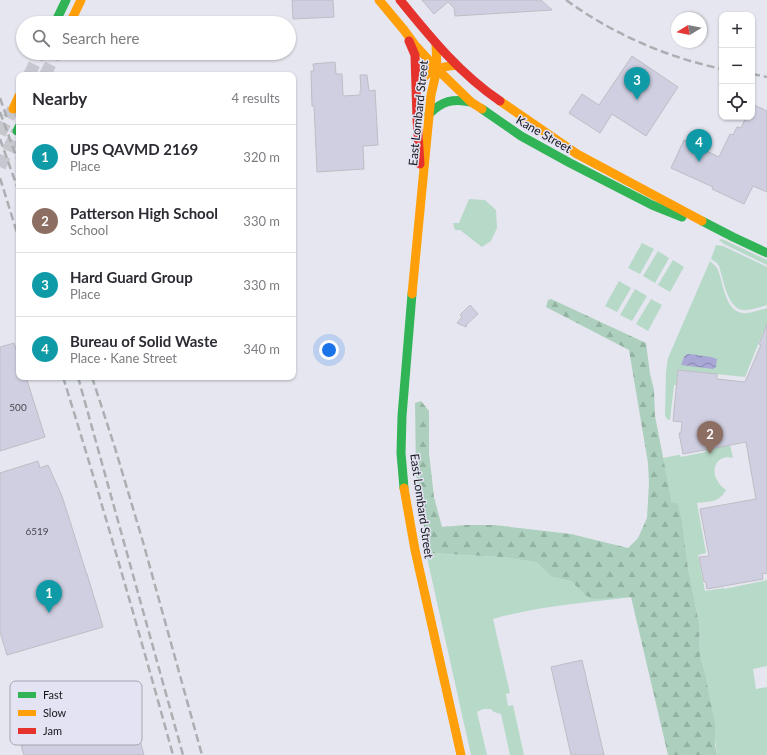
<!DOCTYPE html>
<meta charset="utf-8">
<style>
body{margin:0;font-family:Lato,sans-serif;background:#f7f7f7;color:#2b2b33}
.controls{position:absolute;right:12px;top:12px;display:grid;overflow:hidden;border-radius:8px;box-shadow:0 1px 3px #0004}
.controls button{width:36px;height:36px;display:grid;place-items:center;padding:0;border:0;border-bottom:1px solid #e1e1e2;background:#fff;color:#2b2b33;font:20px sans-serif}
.compass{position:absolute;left:671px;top:12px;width:36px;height:36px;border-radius:50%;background:#fff;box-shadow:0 1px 3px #0004;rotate:260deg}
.you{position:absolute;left:329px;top:350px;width:14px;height:14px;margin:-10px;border:3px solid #fff;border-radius:50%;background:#1a73e8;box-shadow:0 0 0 6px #1a73e833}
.badge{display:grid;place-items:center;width:26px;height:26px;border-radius:50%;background:#5e5e65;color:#fff;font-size:13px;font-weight:700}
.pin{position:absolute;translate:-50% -33px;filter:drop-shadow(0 1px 2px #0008)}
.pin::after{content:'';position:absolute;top:21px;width:14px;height:12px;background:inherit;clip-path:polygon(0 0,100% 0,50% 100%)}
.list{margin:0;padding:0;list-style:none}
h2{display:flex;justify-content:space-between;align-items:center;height:52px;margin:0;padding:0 16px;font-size:17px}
h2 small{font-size:13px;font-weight:400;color:#7c7c81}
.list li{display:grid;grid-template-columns:26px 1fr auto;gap:12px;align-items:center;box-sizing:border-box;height:64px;padding:0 16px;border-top:1px solid #e1e1e2}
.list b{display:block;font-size:15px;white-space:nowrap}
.list p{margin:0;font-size:13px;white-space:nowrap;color:#7c7c81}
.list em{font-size:13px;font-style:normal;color:#7c7c81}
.icon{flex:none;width:22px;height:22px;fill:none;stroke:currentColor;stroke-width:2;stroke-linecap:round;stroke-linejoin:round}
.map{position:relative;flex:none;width:767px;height:755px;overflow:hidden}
.search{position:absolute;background:#fff;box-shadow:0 1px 3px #0004;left:16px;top:16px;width:280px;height:44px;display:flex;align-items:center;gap:10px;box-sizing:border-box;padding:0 14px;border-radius:22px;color:#7c7c81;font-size:15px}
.panel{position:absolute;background:#fff;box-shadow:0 1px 3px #0004;left:16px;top:72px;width:280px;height:308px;border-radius:8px}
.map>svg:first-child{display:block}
</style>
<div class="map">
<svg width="767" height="755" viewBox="0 0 767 755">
<defs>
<pattern id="forest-firs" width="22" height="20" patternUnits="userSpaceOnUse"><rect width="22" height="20" fill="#acd0bd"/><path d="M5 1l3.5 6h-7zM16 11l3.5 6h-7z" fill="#93b2a2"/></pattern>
<pattern id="water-waves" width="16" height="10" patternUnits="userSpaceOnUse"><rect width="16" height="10" fill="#a9a7d5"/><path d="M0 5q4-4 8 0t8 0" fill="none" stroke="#8887ac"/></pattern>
</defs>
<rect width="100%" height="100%" fill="#e6e6f0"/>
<path fill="#b7d9c7" d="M469 199 485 200 496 210 497 228 491 241 482 247 460 230H455L453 223H459Z
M722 239 767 260V265L724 244 719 240Z
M642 243 654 249 640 274 628 268Z
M716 245 723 246 767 267V305C761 307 748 311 742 310 727 307 723 278 719 266L717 263 711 259Z
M658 251 669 258 655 283 643 276Z
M673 260 684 267 670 292 658 285Z
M710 261C712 263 715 265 717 268 723 279 724 310 742 313 750 314 759 310 767 308V334L763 332 745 377 678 370 676 385H674L670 420 667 419 665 415 666 372 668 358Z
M619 281 631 288 617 312 605 306Z
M635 289 647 296 632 321 620 315Z
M651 299 662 305 648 331 636 324Z
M730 445 733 458C718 454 710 468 717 480 719 484 722 487 726 490 719 503 710 501 697 503L706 553 698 555 705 591 724 588V589L767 580V666L753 669 756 689 767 687V755H717L710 700 700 656 699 623 688 568 682 520 678 503H672L663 458 678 455H680L681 457 706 452V450Z
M426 553 501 557 536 562 552 577 571 581 585 595 631 597C585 603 538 606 493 619L510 693 506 694 508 706 513 705 524 755H510L501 714 494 712 491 709H483L477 712 487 755H471Z"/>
<path fill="url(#forest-firs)" d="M551 299 646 343 650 374 654 390 655 416 672 503H678L682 520 688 568 699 623 700 656 706 679 715 724V745L717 755H668L631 597 593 599 585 595 571 581 552 577 536 562 501 557 428 553 416 474 415 403 421 401 429 411V453L434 497 442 527 465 525H494L571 534 628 548 638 538 647 518 649 483 648 463 629 350 546 307 548 300Z"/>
<path fill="url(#water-waves)" d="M687 354H690L711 357 717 359 716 367 713 369 681 365 684 357Z"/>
<path fill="#d0cfe1" stroke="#bdbdc5" d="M292 0H333L334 17 293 19Z
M422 0H541L552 10 455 16 454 8 448 2 434 14Z
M632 56 678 87 646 136 612 114 600 133 569 113 582 94 599 105Z
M335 62 336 74H342L343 96 360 95V91H361L360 75H367L369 91 375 90 378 145 363 146 364 169 317 172 314 106H312L311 71H314L313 64Z
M752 104 767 111V192L753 186 744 204 712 189 713 187 671 168 684 140 719 157 730 134 733 135 737 127 741 128 746 117H752Z
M470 305 478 314 467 324 466 327 457 323 462 317 460 315Z
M767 324V573L762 574 763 579 707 589 706 582H704L699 557 709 556 700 509 756 499 746 442 683 454 679 433H681L682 422 673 421 678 370 717 374V379L745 382 761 345 759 344Z
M14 343 19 357V377H26L45 437 0 451V347Z
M38 461 40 468 48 465 62 496 87 575V574L103 627 7 655 0 632V473Z
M582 660 604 755H571L551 667Z
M124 711 127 720 134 718 144 755H24L21 746 104 724 103 717Z"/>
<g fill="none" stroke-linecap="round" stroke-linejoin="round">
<path stroke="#c7c7d0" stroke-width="12" stroke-dasharray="12 6" stroke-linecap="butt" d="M29 75 40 53
M45 75 56 53
M0 134 13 109
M0 167 17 131"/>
<path stroke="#30b455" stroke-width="9" d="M55 23 66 0
M482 109 521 136 570 163 652 205 682 217
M429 114C442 101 453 98 471 102
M17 131 19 127
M702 221 733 237 767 253
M404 488 401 453 402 416 412 294"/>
<path stroke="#ff9f0a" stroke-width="9" d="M379 0 404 30 415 45 437 69 471 102 482 109
M70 23 81 0
M419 87C425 68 439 68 456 65
M500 101 577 154 702 221
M13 109 19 96
M412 294 431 95 437 69 436 44
M404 488 415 550 461 755"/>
<path stroke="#e5322d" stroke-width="9" d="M400 0C430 37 460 74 500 101
M409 41 415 55 417 119 420 164"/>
<path stroke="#aaafb0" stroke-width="2.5" stroke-dasharray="8 4" stroke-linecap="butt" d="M566 0C613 34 666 57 722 69
M752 74 767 77
M0 98 7 118
M0 112 19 164
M0 139 19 192
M0 178 19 239
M63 377C102 502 138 628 173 755
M78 377 183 755
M92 377 115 448 143 542 202 755"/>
</g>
<g text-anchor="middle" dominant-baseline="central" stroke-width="3" stroke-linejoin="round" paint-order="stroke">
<g font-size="10" fill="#46464e">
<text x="18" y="407">500</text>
<text x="37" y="531">6519</text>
</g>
<g font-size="12" fill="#15151a" stroke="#e3e3f3">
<text transform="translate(418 113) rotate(-84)">East Lombard Street</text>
<text transform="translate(544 134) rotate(30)">Kane Street</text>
<text transform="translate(422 506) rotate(82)">East Lombard Street</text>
</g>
</g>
<rect x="10" y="681" width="132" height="64" rx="6" fill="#e3e3f3" stroke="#a5a5b2" stroke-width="1"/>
<rect x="18" y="692" width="18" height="6" fill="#30b455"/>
<rect x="18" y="710" width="18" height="6" fill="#ff9f0a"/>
<rect x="18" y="728" width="18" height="6" fill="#e5322d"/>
<g font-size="11" fill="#15151a">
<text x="43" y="699">Fast</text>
<text x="43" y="717">Slow</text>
<text x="43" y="735">Jam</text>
</g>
</svg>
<div class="controls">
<button>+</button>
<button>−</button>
<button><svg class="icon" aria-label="locate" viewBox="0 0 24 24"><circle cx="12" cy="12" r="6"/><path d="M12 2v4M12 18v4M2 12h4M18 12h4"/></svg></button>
</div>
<svg class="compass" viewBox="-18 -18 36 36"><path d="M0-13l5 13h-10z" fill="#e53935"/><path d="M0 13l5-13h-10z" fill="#7c7c81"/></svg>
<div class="you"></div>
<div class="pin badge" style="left:49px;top:613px;background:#0f9aa8">1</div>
<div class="pin badge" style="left:710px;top:454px;background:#8d6e63">2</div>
<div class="pin badge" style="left:637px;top:100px;background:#0f9aa8">3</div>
<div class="pin badge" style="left:699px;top:162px;background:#0f9aa8">4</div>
<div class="search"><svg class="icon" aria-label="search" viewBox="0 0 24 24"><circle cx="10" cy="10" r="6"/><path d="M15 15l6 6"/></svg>Search here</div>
<section class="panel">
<h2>Nearby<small>4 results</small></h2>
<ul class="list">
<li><span class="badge" style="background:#0f9aa8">1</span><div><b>UPS QAVMD 2169</b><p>Place</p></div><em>320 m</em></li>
<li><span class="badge" style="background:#8d6e63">2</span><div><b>Patterson High School</b><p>School</p></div><em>330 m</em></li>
<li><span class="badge" style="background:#0f9aa8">3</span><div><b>Hard Guard Group</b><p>Place</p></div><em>330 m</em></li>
<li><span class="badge" style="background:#0f9aa8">4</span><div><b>Bureau of Solid Waste</b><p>Place · Kane Street</p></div><em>340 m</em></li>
</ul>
</section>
</div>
